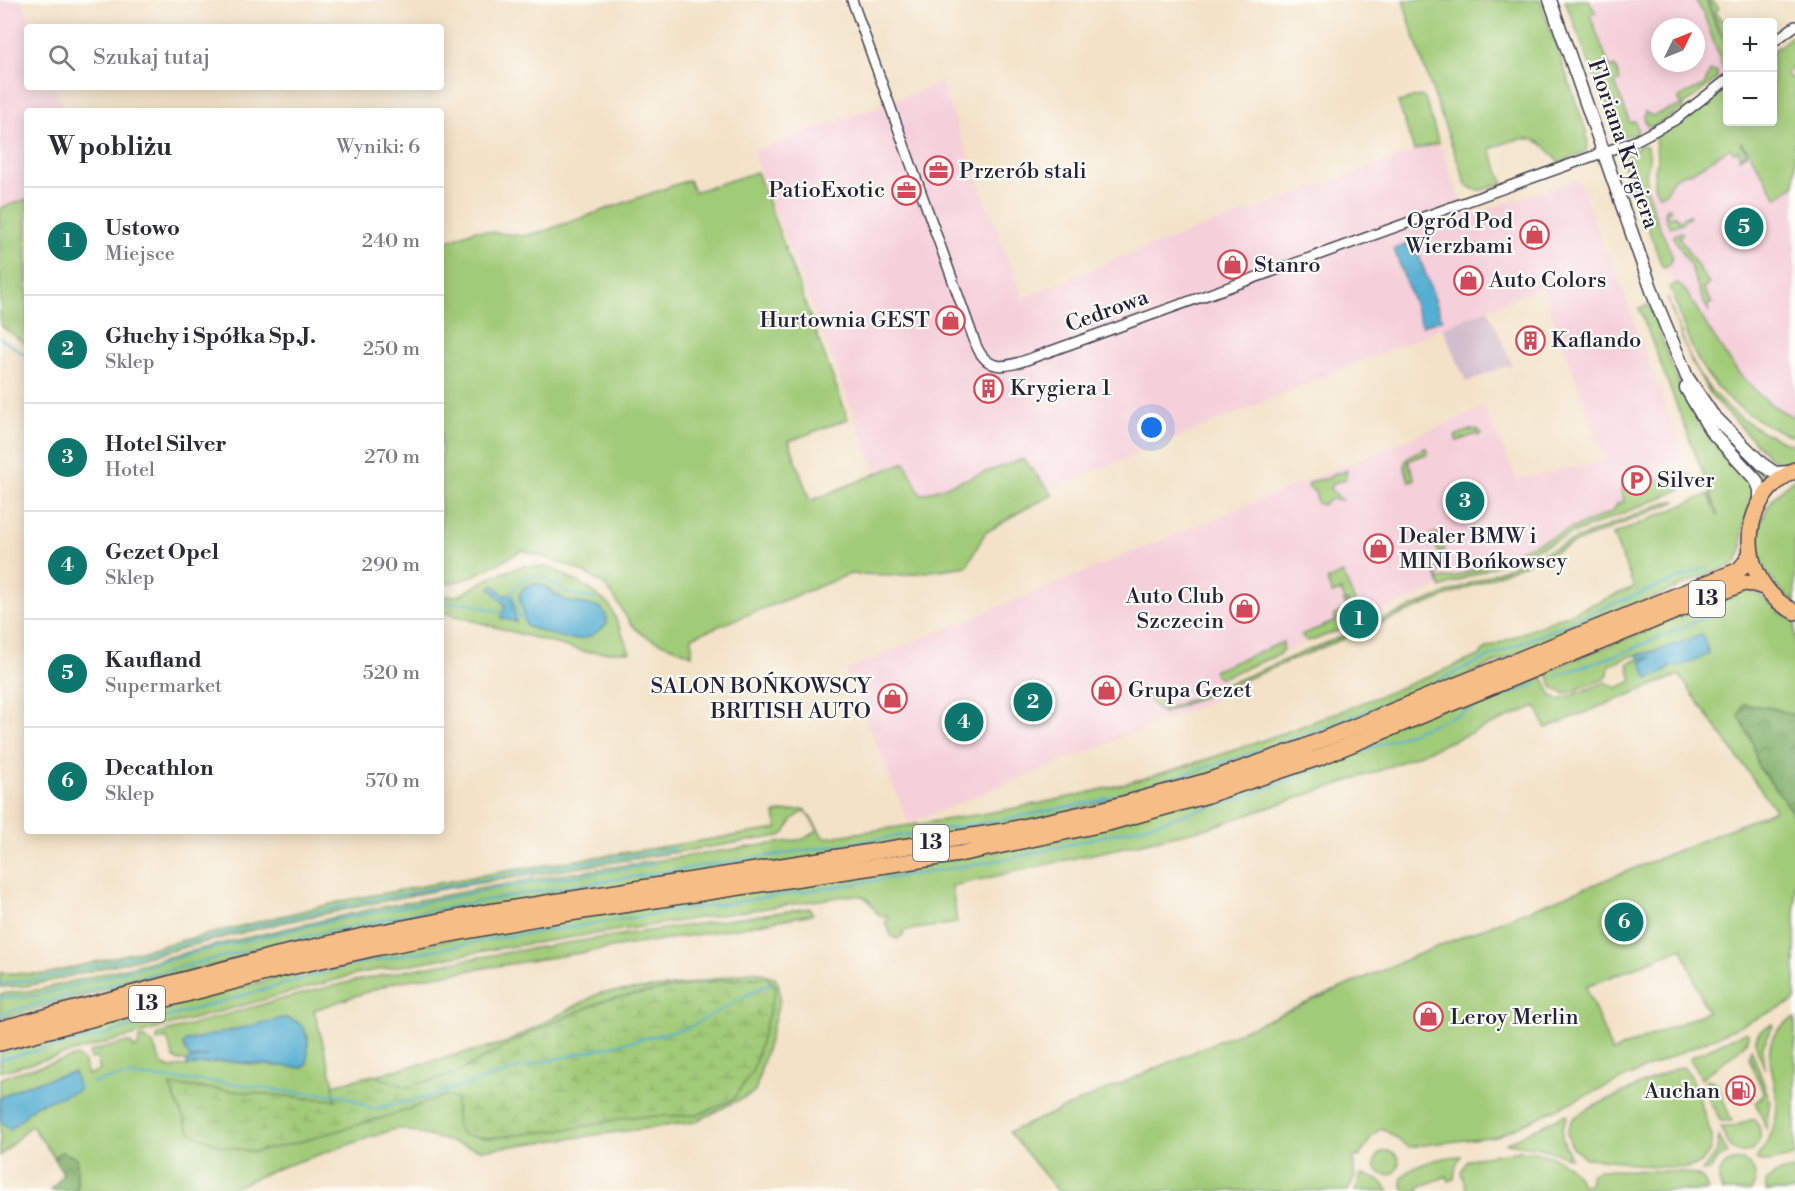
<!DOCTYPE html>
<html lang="pl">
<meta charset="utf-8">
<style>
body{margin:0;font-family:"Libre Bodoni",serif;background:#f2f2f3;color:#2b2b33}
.controls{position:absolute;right:18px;top:18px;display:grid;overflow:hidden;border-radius:6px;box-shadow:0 3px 15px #0003}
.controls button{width:54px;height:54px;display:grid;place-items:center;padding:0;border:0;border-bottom:2px solid #e1e1e2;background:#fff;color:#2b2b33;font:30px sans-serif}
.compass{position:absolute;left:1651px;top:18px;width:54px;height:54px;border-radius:50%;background:#fff;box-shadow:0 3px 15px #0003;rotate:47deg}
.you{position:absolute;left:1152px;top:428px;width:21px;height:21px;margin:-15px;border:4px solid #fff;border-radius:50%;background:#1a73e8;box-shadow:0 0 0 9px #1a73e833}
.badge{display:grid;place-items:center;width:39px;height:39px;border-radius:50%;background:#0f766e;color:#fff;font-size:20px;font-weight:700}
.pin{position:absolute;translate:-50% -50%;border:3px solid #fff;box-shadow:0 2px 6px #0006}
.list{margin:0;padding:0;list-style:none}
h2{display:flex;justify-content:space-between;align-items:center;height:78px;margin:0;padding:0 24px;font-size:26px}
h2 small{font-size:20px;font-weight:400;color:#7c7c81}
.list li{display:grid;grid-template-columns:39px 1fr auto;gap:18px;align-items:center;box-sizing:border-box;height:108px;padding:0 24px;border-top:2px solid #e1e1e2}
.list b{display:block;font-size:22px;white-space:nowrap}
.list p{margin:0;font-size:20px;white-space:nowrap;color:#7c7c81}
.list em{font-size:20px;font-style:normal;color:#7c7c81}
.icon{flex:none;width:33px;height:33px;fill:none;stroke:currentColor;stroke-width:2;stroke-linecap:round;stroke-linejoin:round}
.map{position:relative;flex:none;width:1795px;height:1191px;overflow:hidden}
.search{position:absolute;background:#fff;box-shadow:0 3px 15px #0003;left:24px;top:24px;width:420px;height:66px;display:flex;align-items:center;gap:15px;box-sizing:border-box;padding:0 21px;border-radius:6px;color:#7c7c81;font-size:22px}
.panel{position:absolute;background:#fff;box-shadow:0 3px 15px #0003;left:24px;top:108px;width:420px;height:726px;border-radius:6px}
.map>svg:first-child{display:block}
</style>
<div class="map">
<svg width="1795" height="1191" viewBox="0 0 1795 1191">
<defs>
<pattern id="forest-crowns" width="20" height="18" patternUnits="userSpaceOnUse" patternTransform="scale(1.5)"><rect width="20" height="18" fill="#80af68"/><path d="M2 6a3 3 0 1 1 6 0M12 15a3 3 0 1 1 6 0" fill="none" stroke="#688e57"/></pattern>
<pattern id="wetland-marsh" width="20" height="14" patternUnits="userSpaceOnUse" patternTransform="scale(1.5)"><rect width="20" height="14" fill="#a0cb77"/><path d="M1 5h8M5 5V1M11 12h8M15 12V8" fill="none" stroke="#8aae68"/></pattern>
</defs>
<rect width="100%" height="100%" fill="#fdfcf7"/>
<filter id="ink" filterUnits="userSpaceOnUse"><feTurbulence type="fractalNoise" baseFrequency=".0167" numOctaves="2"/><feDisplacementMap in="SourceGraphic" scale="12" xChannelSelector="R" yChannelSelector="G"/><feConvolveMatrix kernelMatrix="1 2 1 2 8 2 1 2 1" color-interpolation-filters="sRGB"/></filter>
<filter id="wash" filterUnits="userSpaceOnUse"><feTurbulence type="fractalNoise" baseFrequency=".008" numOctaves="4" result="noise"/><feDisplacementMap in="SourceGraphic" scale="24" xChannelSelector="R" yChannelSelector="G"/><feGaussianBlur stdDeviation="1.35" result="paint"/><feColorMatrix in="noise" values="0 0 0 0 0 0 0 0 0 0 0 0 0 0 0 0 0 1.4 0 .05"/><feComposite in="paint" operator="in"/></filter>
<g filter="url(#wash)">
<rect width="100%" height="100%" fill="#f3e2c7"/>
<path fill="#f5cfd9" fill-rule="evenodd" d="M0 0H22L32 27H27V87H55L65 111H27V199L0 208Z
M1576 0H1706L1727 57V71L1684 106V108L1653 126 1634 134ZM1660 27H1696V63H1660Z
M941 83 1023 298 1115 259 1439 143 1467 216 1577 179 1580 182 1605 249 1611 258 1680 447 1690 483 1224 676 1218 699 909 823 845 670 1484 408 1517 479 1605 461 1542 287 906 550 752 152Z
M1740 141 1748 150 1777 197 1795 185V420L1758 399 1685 311 1638 194Z"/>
<path fill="#d1bdcb" d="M1488 309 1512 364 1466 382 1443 328Z"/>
<path fill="#a0cb77" stroke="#617659" stroke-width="1.5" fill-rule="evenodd" d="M1403 0H1540L1585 128 1588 141 1586 151 1559 163C1554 157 1549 149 1542 144 1527 132 1506 143 1490 149L1503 183C1490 187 1477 196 1466 184 1444 123 1421 63 1403 0Z
M1565 0H1589L1596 13 1590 15 1610 68 1615 66 1620 81 1615 83 1630 123 1635 121 1638 130 1636 134 1618 137Z
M1696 0H1706L1717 29 1727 44V71L1723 68 1703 12 1700 10Z
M1708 0H1711L1719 8 1715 13 1723 22 1728 18 1729 19V22H1728L1727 36 1726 38 1718 27Z
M1795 34V66L1787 72 1789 78H1795V185L1777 198 1748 150 1740 141 1747 153 1738 159 1741 155 1738 150 1734 152 1730 148 1692 172 1674 178 1671 182 1667 192 1659 195C1649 182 1657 171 1657 157 1657 150 1655 143 1655 137L1678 123 1709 98 1711 100 1727 87 1728 122H1772L1773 51Z
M1710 71 1717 72V79L1683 106 1684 108 1652 127 1646 125 1644 118 1645 112 1652 116 1680 106 1682 103 1678 99 1686 93 1704 86Z
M1420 96 1425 98 1439 143 1414 150 1398 102Z
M1641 145 1646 146C1654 157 1644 171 1646 183 1649 205 1663 234 1672 255L1671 262 1666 267 1662 266 1642 211 1623 166 1622 159Z
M757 172 848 419 789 441 810 501 905 462 921 495 1023 459 1053 495 1021 511 985 533 967 566 904 575 850 574 692 637V655C674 646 648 642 634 627 622 615 617 596 604 585 582 567 549 560 523 550 498 562 469 583 441 584V244L475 230 523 236 544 231 689 180 694 192Z
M27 199V345L0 325V208Z
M1669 208 1671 210 1666 213 1670 218 1675 215 1679 221 1688 215 1690 217 1680 224 1670 227 1665 217 1666 209Z
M1680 232 1683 233 1679 237 1709 284 1703 289 1712 303 1707 306 1710 313 1703 301 1690 265 1674 238V235Z
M1677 283 1685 290C1713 334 1743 398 1795 417V437C1761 425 1726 403 1706 373 1688 348 1681 315 1670 287Z
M1667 298C1676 321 1683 345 1695 367 1715 404 1755 432 1795 446V461L1780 463 1768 456 1713 398 1692 363Z
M1649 305 1678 382 1694 415 1719 449 1748 477 1752 486 1753 497 1743 527 1742 550 1736 563 1346 725 1222 771 1043 818 212 966 117 987 0 1019V994L38 990 232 941 377 908 532 879 804 839 818 830 805 811 793 819 785 833 780 836 441 889 285 922 46 982 25 986 0 987V973L46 974 347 900 500 872 777 829 775 813 805 809 824 838C922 823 1020 811 1115 786 1241 754 1359 704 1479 656L1487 648 1634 587 1613 535 1709 494 1718 517 1711 494 1639 308Z
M1710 422 1724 432 1770 478 1767 482 1735 451Z
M1470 430H1477L1482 434 1478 436 1477 434 1457 441 1455 436Z
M1426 448 1428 453 1408 461 1415 480 1410 482C1399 460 1405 457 1426 448Z
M1347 470 1345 480 1333 483 1330 488 1333 493 1337 494 1340 500H1343L1331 499 1322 505 1317 503 1315 492 1308 487 1309 483C1317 477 1328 483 1334 473H1342Z
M1691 474 1692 483 1682 489 1441 588 1434 570 1439 568V572L1437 576 1438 579 1455 577 1612 512 1618 503 1624 502 1621 487Z
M1795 479V602C1748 571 1746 510 1795 479Z
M1677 501 1164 713 1157 710 1144 692 1154 688 1164 710 1666 502Z
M1437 533 1445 550 1440 552 1446 569 1431 535Z
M523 566 549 567 589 588 610 606 630 652H585L441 612V596H459L493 576ZM544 586 567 601 600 607 528 627Z
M1343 573 1357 607 1363 605 1365 611 1360 613 1362 620 1359 622 1360 618H1358L1354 611 1348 614 1352 625 1314 640 1307 641 1301 635 1336 621 1334 615 1351 609 1348 601 1346 602 1347 605 1345 606 1343 601 1345 600 1341 591 1332 594 1327 580Z
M1750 590C1768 596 1777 615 1795 621V716L1773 708 1739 716 1753 744 1758 767 1783 798 1795 817V1001L1497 1136 1408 1147 1382 1128 1372 1136 1360 1156 1353 1158 1355 1176 1348 1191H1058L1009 1132 1426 951 1650 862 1775 810 1679 675 1546 728 1536 706 1384 769 1208 828 952 886 957 923 902 931 904 935 897 939 892 937 885 922 889 919 887 915 884 917C867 912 878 892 846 896L501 948 361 973 0 1072V1053L310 968 479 933 1048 843 1537 675 1543 677 1552 696 1560 700 1606 682 1617 688 1632 681 1628 663 1648 656 1653 657 1667 669 1675 665 1673 646 1632 656 1609 665 1608 674 1605 679 1565 694 1553 688 1547 674 1549 670 1743 591ZM1682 948 1707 1012 1612 1052 1586 987Z
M1283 642V650L1278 655 1221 678 1215 675 1213 671Z
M809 908 813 914 726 930 396 982 314 1010 334 1085 505 1043 600 993 684 985 754 971 775 977 779 986 780 999 755 1092 695 1122 482 1150 398 1128 276 1169 226 1191H77V1158L61 1152 54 1157 31 1125 0 1156V1079L15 1073 77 1056 83 1061 88 1075 100 1070 97 1058 90 1059 89 1052 127 1042 132 1044 134 1048 138 1047 139 1038 143 1037 152 1043 162 1064 170 1068 215 1061 275 1066 307 1064 308 1036 290 1019 284 1018 189 1040V1057L211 1056C200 1059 185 1064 174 1059L167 1038 157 1041 158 1034C223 1016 289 995 355 981 505 949 657 930 809 908Z
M1795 1018V1156L1768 1162 1757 1160V1157C1769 1142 1777 1125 1777 1105 1777 1070 1752 1039 1795 1018Z
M1772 1024 1773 1026 1763 1046 1765 1069C1757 1048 1746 1036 1772 1024Z
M1745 1032 1748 1034 1747 1041 1739 1050 1701 1079 1697 1069 1690 1060 1691 1057Z
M1751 1049 1770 1101 1766 1128 1756 1102 1762 1097 1763 1092 1749 1057Z
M1683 1067 1691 1076 1712 1136 1710 1151 1701 1163 1687 1168 1640 1165 1621 1161 1586 1158 1572 1148 1567 1133 1571 1122 1575 1117 1590 1108 1676 1068Z
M1708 1080 1713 1081 1716 1083 1732 1121H1721L1711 1104 1703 1085Z
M1566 1114 1568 1116C1556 1135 1564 1142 1571 1158L1541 1148 1506 1143Z
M1750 1120H1754C1771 1135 1751 1165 1732 1148 1727 1143 1724 1134 1720 1127H1732Z
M1719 1137 1728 1153 1717 1159 1709 1172 1702 1171 1716 1154Z
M1520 1151C1547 1151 1571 1161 1583 1186L1591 1183V1175L1598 1170C1621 1171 1679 1168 1698 1176 1704 1179 1707 1185 1708 1191H1467L1461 1172 1467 1161 1477 1157Z
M1375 1163a12 12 0 1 1 24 0a12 12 0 1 1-24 0Z
M1461 1156 1456 1165 1454 1179 1449 1181 1447 1176 1419 1187 1420 1191H1405L1402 1186 1401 1180C1409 1164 1444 1157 1461 1156Z
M1738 1160C1754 1163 1760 1177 1751 1191H1723C1714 1176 1721 1162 1738 1160Z
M1795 1169V1191H1766V1182C1774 1173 1783 1170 1795 1169Z
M1361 1175C1371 1175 1384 1182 1389 1191H1355Z"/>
<path fill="url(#forest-crowns)" stroke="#516852" stroke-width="1.5" d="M1743 704 1773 708 1795 716V817L1783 798 1758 767 1753 744 1739 716Z
M61 1152 77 1158V1191H51L63 1174 54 1157Z"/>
<path fill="url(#wetland-marsh)" stroke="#617659" stroke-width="1.5" d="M767 977 776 987 753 1070 733 1100 698 1115 628 1117 576 1128 490 1138 463 1135 456 1123V1100L447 1095 395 1114 296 1143 254 1152 220 1146 190 1132 169 1085C225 1089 280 1097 335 1100L333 1085 373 1075 406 1087 454 1074 538 1029 605 1000 712 981Z"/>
<path fill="#54afd2" stroke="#3b6886" stroke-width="1.5" d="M1414 242 1442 319 1422 326 1394 249Z
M532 584H540L567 601 600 607 606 615 607 624C580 651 560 636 528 627L526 626 519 595 524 587Z
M494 585 505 596 511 593 516 622 501 618 505 605 490 588Z
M1701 635 1703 636 1709 654 1680 666H1671L1666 671 1648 679 1641 662 1652 657 1639 659 1637 655 1654 652Z
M284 1018C311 1021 309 1044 307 1064L303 1068 225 1061 188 1066 186 1061 208 1056 189 1058 183 1044 186 1041Z
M74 1072 79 1090 35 1106 10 1130 0 1120V1098L23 1086Z"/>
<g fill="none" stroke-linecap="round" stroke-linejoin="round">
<path stroke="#54afd2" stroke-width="2" d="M0 338 27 356
M512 593C517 582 527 575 540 576L570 594 595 599
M511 595 512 593 519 617H524
M441 603H469L503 613
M1556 676 1625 652 1722 610
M0 984 46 978 284 919 381 898 531 871 674 849
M0 998 35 996 197 952 335 920 495 889 654 864
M0 1014 115 983 312 935 420 912 522 894 1002 820 1097 801 1247 755 1360 714 1414 692 1473 664 1608 606 1708 567
M0 1059 93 1038 350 965 499 938 905 876 1012 858 1141 827 1245 797 1538 683
M93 1083 121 1076H132L229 1083 290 1092 340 1095 352 1099 372 1109 425 1098 526 1066 688 1028 754 991 771 983
M76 1088 82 1086"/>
</g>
</g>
<g filter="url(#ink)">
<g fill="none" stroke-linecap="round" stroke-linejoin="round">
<defs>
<path id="minor" d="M852 0 976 345C990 378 1014 364 1040 355L1635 141 1675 120 1728 79
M1772 43 1795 26"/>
<path id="tertiary" d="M1550 0 1656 302 1687 377 1712 414 1762 464 1775 473 1790 472
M1686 388 1711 431 1756 480 1760 489V501"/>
<path id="primary" d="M1795 470C1735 500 1735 582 1795 612
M0 1029 273 956 377 933 482 913 1004 831 1105 809 1204 782 1302 748 1739 570 1745 563 1751 552
M0 1043 277 970 380 947 537 918 959 854 1108 823 1208 795 1318 758 1744 583 1754 584 1766 588"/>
</defs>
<use href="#minor" stroke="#413f50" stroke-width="12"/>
<use href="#tertiary" stroke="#413f50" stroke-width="15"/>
<use href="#primary" stroke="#413f50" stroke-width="18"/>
<use href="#minor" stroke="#fff" stroke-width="9"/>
<use href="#tertiary" stroke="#fff" stroke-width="12"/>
<use href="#primary" stroke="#f6be86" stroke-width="15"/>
</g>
</g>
<defs>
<symbol id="office-ring" viewBox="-11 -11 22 22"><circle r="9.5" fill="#fdfcf7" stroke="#d1495b" stroke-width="1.5"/><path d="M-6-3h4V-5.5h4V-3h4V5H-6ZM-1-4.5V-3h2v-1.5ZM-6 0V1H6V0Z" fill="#d1495b"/></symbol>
<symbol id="shop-ring" viewBox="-11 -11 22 22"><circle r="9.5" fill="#fdfcf7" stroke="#d1495b" stroke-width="1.5"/><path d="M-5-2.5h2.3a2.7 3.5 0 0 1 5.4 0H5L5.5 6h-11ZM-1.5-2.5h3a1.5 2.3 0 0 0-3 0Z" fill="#d1495b"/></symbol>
<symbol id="building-ring" viewBox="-11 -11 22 22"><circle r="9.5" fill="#fdfcf7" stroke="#d1495b" stroke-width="1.5"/><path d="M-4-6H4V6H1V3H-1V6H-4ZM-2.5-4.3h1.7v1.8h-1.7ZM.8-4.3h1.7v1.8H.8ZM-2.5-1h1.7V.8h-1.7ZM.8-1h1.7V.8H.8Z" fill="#d1495b"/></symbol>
<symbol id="parking-ring" viewBox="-11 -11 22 22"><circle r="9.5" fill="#fdfcf7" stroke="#d1495b" stroke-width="1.5"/><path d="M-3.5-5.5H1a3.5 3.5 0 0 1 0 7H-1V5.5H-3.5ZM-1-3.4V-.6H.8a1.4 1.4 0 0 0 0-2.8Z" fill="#d1495b"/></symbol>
<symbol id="fuel-ring" viewBox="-11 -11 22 22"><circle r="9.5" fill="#fdfcf7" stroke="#d1495b" stroke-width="1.5"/><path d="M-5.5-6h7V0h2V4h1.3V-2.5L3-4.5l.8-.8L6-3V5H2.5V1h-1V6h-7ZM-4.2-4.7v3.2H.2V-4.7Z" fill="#d1495b"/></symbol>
</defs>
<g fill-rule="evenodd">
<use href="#office-ring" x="922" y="154" width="33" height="33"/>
<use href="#office-ring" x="890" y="174" width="33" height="33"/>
<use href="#shop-ring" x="1518" y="218" width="33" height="33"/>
<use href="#shop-ring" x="1216" y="248" width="33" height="33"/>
<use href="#shop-ring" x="1452" y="264" width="33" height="33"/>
<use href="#shop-ring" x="934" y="304" width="33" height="33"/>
<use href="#building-ring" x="1514" y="324" width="33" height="33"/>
<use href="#building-ring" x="972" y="372" width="33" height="33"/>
<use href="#parking-ring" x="1620" y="464" width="33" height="33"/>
<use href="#shop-ring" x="1362" y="532" width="33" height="33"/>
<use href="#shop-ring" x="1228" y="592" width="33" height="33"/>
<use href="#shop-ring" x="1090" y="674" width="33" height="33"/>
<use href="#shop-ring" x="876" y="682" width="33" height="33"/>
<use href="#shop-ring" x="1412" y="1000" width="33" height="33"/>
<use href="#fuel-ring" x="1724" y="1074" width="33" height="33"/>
</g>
<g text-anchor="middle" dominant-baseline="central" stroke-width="4.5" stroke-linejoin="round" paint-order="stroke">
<g fill="#fdfcf7" stroke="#646373" stroke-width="1.5">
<rect x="1689" y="581" width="36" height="36" rx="4.5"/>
<rect x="913" y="825" width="36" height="36" rx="4.5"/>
<rect x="129" y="986" width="36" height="36" rx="4.5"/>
</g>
<g font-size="21" font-weight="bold" fill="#22223b">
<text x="1707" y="599">13</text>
<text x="931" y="843">13</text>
<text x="147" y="1004">13</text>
</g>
<g font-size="22" fill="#22223b" stroke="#fdfcf7">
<text transform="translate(1623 144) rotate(71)">Floriana Krygiera</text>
<text transform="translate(1107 311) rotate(-20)">Cedrowa</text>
</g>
<g font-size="22" fill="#22223b" stroke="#fdfcf7" text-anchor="start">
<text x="959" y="171">Przerób stali</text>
<text x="885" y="190" text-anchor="end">PatioExotic</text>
<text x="1513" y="221" text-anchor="end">Ogród Pod<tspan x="1513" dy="25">Wierzbami</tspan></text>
<text x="1254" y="265">Stanro</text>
<text x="1489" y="280">Auto Colors</text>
<text x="930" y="320" text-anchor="end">Hurtownia GEST</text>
<text x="1551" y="340">Kaflando</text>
<text x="1010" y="388">Krygiera 1</text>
<text x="1657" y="480">Silver</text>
<text x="1399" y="536">Dealer BMW i<tspan x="1399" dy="25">MINI Bońkowscy</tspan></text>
<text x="1224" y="596" text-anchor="end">Auto Club<tspan x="1224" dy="25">Szczecin</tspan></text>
<text x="871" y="686" text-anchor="end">SALON BOŃKOWSCY<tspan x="871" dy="25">BRITISH AUTO</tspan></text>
<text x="1128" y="690">Grupa Gezet</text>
<text x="1450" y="1017">Leroy Merlin</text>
<text x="1720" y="1091" text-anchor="end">Auchan</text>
</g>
</g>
</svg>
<div class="controls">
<button>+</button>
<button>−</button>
</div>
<svg class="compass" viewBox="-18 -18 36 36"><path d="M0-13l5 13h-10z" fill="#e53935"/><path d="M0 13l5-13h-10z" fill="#7c7c81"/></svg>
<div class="you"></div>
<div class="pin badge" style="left:1359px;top:619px">1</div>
<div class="pin badge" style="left:1033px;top:702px">2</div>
<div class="pin badge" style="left:1465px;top:501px">3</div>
<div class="pin badge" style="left:964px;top:722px">4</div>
<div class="pin badge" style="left:1744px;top:227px">5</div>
<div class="pin badge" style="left:1624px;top:922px">6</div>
<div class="search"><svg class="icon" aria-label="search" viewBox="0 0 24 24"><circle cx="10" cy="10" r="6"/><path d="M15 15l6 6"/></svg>Szukaj tutaj</div>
<section class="panel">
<h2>W pobliżu<small>Wyniki: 6</small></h2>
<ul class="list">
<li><span class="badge">1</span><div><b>Ustowo</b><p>Miejsce</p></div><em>240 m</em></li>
<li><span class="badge">2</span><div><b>Głuchy i Spółka Sp.J.</b><p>Sklep</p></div><em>250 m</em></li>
<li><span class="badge">3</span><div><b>Hotel Silver</b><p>Hotel</p></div><em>270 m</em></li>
<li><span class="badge">4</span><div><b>Gezet Opel</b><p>Sklep</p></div><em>290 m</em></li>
<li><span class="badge">5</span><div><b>Kaufland</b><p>Supermarket</p></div><em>520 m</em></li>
<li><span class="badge">6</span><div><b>Decathlon</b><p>Sklep</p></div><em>570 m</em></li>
</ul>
</section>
</div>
